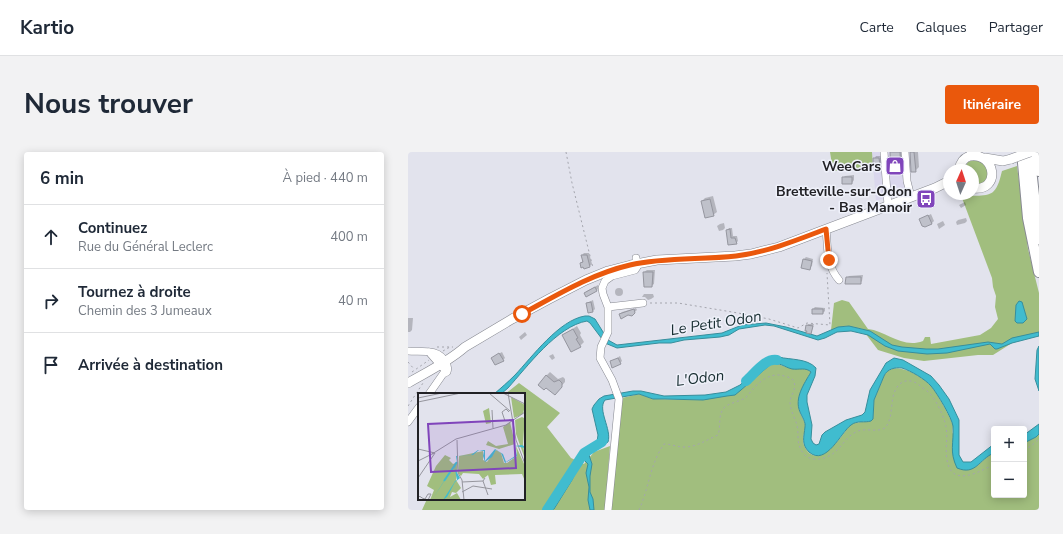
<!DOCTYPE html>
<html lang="fr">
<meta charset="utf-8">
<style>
body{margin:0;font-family:"Nunito Sans",sans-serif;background:#f2f2f3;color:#1f2937}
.controls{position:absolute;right:12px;bottom:12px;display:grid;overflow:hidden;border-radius:4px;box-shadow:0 2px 10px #0003}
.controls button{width:36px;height:36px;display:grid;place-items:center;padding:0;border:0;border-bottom:1px solid #e0e1e3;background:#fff;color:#1f2937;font:20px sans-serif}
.compass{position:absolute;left:535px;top:12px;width:36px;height:36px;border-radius:50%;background:#fff;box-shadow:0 2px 10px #0003;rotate:3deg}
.stop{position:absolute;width:12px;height:12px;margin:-9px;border:3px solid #ea580c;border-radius:50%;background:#fff}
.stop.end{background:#ea580c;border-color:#fff;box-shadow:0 1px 4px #0008}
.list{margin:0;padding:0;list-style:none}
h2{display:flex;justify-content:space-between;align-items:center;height:52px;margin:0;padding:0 16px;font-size:17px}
h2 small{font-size:13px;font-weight:400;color:#747a83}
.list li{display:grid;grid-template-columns:26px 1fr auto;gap:12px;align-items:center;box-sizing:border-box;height:64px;padding:0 16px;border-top:1px solid #e0e1e3}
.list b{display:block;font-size:15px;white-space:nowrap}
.list p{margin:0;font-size:13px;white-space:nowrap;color:#747a83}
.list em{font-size:13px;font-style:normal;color:#747a83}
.icon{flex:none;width:22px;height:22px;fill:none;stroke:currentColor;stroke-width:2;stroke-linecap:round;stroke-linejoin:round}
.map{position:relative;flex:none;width:631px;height:358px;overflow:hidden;border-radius:4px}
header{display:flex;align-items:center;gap:24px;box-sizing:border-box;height:56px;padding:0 20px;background:#fff;border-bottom:1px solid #e0e1e3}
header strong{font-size:19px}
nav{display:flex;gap:22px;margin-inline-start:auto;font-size:14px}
.intro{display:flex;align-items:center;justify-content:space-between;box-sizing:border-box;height:96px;padding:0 24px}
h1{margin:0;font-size:28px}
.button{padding:10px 18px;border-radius:4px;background:#ea580c;color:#fff;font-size:14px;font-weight:700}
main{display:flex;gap:24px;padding:0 24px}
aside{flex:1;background:#fff;border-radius:4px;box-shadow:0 2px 10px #0003}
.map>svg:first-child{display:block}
</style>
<header>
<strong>Kartio</strong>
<nav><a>Carte</a><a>Calques</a><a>Partager</a></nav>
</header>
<div class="intro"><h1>Nous trouver</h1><a class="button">Itinéraire</a></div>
<main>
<aside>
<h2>6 min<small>À pied · 440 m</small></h2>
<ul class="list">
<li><svg class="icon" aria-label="ahead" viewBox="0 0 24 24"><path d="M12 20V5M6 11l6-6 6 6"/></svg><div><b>Continuez</b><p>Rue du Général Leclerc</p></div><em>400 m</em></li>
<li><svg class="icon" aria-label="right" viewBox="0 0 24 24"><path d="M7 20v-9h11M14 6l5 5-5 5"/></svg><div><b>Tournez à droite</b><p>Chemin des 3 Jumeaux</p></div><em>40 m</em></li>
<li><svg class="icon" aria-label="arrive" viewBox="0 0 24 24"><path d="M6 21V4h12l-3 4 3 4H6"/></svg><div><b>Arrivée à destination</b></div></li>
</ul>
</aside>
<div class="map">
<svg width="631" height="358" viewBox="0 0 631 358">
<rect width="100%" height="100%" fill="#e2e3ed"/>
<path fill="#dad7ed" d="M464 0H506L508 20H500L503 36 468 49Z"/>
<path fill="#a1be7e" d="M422 0H464L465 15 425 19Z
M568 7 579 13 580 26 574 32 565 33V18H555L560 10Z
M609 14 620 97 631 141V180L620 183 604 191 585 203H570L516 209 496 206 470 198 454 177 437 174 423 178 426 151 434 148 441 150 460 177C479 179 494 197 515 189L517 185H522L523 192 572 183 583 176 590 167 587 155 588 144 585 135 584 126 554 46 543 42C553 42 576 47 585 40 591 34 592 26 594 19Z
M367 211 381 216 399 217 403 220C396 232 389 244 391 258 392 263 396 267 397 272 398 279 393 286 396 293 408 321 433 286 441 274L445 271 463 269 465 267 466 248 476 224C479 217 488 215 494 217 503 219 515 226 521 232 527 237 543 266 545 273 545 276 544 279 545 282 546 294 548 305 549 316L569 314 579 305 586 301V343H616V291L628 285 631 282V358H203L214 246 231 242 245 247 295 248 333 238 363 212Z
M111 231 152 261 139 275 163 306 176 312 186 300 202 294 197 358H14L19 347H116V242H97Z"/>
<path fill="#40bccf" stroke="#378e9c" d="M611 149 614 150 619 167 615 171H609L607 169 608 153Z
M177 164H181L187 167 200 188 209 193 314 181 334 173 358 171 378 175 409 184 430 175 441 174 462 179 484 193 494 195 518 197H530L580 190 594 192 604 186 631 180V184L604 191 589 197H587L582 192 539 201 519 202 490 199 477 194 460 183 443 179 429 180 417 186 410 188 366 174 357 173 331 177 321 183 312 185 276 188 263 191H251L209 196 197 191 182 171 179 169C149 174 119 215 100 236L93 242H86C93 236 100 230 107 223 124 205 151 168 177 164Z
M631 194V239L627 227 629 198Z
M371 205C382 208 399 206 408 216L407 224 399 243V250L404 273 403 287 405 291 408 293 411 292 414 283 417 280 438 268 454 263 457 260 462 238 478 211 486 206 495 208 523 224 531 233 541 247 551 268V303L555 310H563L586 292V301C571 307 568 324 549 316 541 299 546 292 545 274 544 266 529 241 523 234 517 227 503 219 494 216 487 215 479 217 476 224L466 248 465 267 463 269C457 271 449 268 443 273 433 280 418 315 401 300 393 292 396 285 397 275 398 270 394 265 392 260 386 246 396 232 403 220 398 215 391 218 384 217 376 215 372 210 363 212L333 238 327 243 319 244 295 248 257 247H245L231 242 197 248C189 258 204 277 200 290L183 300 181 303 184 312 182 324V340L185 347 186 358H182L180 348 181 335 178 321 180 312 176 308 172 311 164 328 146 357 139 358 172 308 189 290 190 283 184 257 186 253 191 247 196 244 225 239H233L256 244 297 243 318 240 332 233 360 208Z
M631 272V282L628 285 616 291V283Z"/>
<path fill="#0003" d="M483 0H495L496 16 493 20 484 21Z
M503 0H510L511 15 507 19Z
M468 4H473L474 11 471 13 466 7Z
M446 23V28L444 31 435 26 437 24Z
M305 44 309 60 305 63 294 49 297 46Z
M557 50 558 53 553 56 551 53Z
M523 62 526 69 523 72 513 67Z
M558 66 559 69 557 71 549 73 548 70 550 68Z
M535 69 537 73 531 77 529 72Z
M316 71 317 76 315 78 311 79 309 74 312 72Z
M321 76H324L325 84H329L330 89 328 91 321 92 319 79Z
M176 101H181L184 112 182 114 173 111 175 108 174 103Z
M398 105 405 107 404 114 401 116 396 107Z
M239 118H247L246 132 243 134 236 120Z
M455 123 454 129 452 131 439 126 441 124Z
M190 133 191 136 189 138 179 144 177 141 179 139Z
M207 140a4 4 0 1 1 8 0a4 4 0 1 1-8 0Z
M236 142H245L246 145 243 147 240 148 237 145H234Z
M185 148 187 157 185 159 181 160 179 151Z
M407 155 417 156V159L415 161 405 157Z
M228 156 229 158 223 163 212 162 214 160Z
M0 166H5L4 178 2 180H0Z
M400 172H406L403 181 399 174Z
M169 174 173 181 172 183 176 190 172 194 155 183Z
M117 180 119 183 113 188 111 185Z
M94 200 97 206 95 208 87 204Z
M145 202 147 206 144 208 141 204Z
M212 204 214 209 212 211 203 210Z
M142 220 150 227 155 225 157 227V230L147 241 138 224Z"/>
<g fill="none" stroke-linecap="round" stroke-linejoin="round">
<path stroke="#40bccf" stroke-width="10" d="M338 229C347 221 357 206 369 208
M139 358 176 301 194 290 195 287"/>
</g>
<path fill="#bfc1ca" stroke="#95969f" d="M482 0H492L493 22H483Z
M502 0H506L508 20H503Z
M465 6H471L472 14H465Z
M434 25H444V32H434Z
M302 47 306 64 297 66 293 49Z
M520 63 524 72 517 75 514 74 511 67Z
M322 77 323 86H327L329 92 320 93 318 78Z
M173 103H179L182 115 176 117 175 115 173 116 172 111 175 110Z
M395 107 404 109 402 118 393 116Z
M235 120H245L244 135H236Z
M438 125H453V132H437Z
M187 135 189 139 178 145 176 141Z
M183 150 185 160 180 161 178 151Z
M226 157 227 161 224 164 220 163 213 167 211 162Z
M404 157H415V162H404Z
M398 173 405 174 403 182 398 181 399 179H397Z
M165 177 170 186 168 187 173 195 163 200 154 183Z
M91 201 96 209 87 213 83 206Z
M210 206 213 212 204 216 202 209Z
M138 223 146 230 151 228 154 231V235L147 243 138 236 136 238 130 233Z"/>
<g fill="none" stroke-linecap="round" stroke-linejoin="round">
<defs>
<path id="minor" d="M476 0 480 54
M497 0 499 29 503 45
M418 77C420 96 418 113 431 128
M200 155 235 151
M0 199C14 200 31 196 38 211 40 214 40 217 39 220L35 222 21 242
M21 200 35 216
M0 270 11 255
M200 358 211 247 204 228 192 206 193 195 200 180V155L195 142 194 136 197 129 204 124 227 118 229 115 228 106"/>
<path id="major" d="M577 6 595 9 603 7
M551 18C552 12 555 6 562 4 588 0 593 40 565 36
M0 231C19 220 40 210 57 195L104 167 141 147 178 128 200 119 223 113 249 108 327 104 343 102 371 95 527 36 541 29"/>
<path id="highway" d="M564 0 568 3
M614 0 620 66 631 120
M621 0 631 87
M630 0 631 19"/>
</defs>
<use href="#minor" stroke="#878991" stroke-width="8"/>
<use href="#major" stroke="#878991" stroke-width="10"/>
<use href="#highway" stroke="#878991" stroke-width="12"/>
<path stroke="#a4a5ad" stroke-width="1" stroke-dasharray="2 3" stroke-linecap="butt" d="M158 0 164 31 185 116
M242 151H270L330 161 361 167 390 176 399 171 422 173 419 121
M29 195H41
M35 199 42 195H45
M0 210 6 217
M4 220 21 208
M0 254 15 231
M616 298 623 294 631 287
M231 358C241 336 242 312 256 292 263 292 269 295 276 295 289 295 298 288 310 283 313 274 310 265 315 257 319 251 331 250 337 246 340 244 342 240 345 237 353 228 364 220 376 224 380 225 385 226 386 230 389 237 382 244 382 250 382 258 387 266 389 273 390 278 390 283 390 288 393 307 406 311 421 304 433 298 437 285 448 280 457 275 468 281 477 276 488 263 479 242 493 231 499 227 505 229 510 232 514 236 519 238 522 242 528 247 537 267 538 275 540 285 537 297 539 308 543 336 572 320 586 312"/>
<use href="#minor" stroke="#fff" stroke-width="7"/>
<use href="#major" stroke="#fff" stroke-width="9"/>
<use href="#highway" stroke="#fff" stroke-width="10"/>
<defs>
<path id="major-bridge" d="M603 7 622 0"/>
</defs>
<use href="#major-bridge" stroke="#878991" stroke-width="10" stroke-linecap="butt"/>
<use href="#major-bridge" stroke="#fff" stroke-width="9"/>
</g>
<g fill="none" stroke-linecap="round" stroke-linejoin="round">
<path stroke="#ea580c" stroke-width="5" d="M114 162C149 143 183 122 222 113 257 105 293 108 328 104 360 100 389 88 418 77L421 108"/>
</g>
<defs>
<symbol id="shop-square" viewBox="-11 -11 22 22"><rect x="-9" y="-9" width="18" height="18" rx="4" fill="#8045bb" stroke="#eff1fa"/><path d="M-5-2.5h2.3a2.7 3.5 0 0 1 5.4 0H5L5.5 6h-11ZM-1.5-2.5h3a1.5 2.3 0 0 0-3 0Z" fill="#fff"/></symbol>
<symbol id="bus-square" viewBox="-11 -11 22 22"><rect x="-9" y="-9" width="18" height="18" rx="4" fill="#8045bb" stroke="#eff1fa"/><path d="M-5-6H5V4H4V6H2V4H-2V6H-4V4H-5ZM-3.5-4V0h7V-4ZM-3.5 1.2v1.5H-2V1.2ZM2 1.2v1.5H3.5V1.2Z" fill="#fff"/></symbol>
</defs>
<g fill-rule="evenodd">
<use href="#shop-square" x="476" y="3" width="22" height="22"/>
<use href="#bus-square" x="507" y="36" width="22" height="22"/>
</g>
<g text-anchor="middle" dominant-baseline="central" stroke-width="3" stroke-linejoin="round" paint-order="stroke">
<g font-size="14" font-weight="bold" fill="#212125" stroke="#eff1fa" text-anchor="end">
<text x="473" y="14">WeeCars</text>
<text x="504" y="39">Bretteville-sur-Odon<tspan x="504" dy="16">- Bas Manoir</tspan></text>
</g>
<g font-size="15" font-style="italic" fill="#182e31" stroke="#eff1fa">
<text transform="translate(308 171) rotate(-9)">Le Petit Odon</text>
<text transform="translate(292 226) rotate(-7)">L'Odon</text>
</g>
</g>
<g transform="translate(10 241)">
<rect width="107" height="107" fill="#e2e3ed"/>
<path d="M93 4 107 12 105 21 96 25ZM71 15 73 30 68 31 65 18ZM107 22 105 51 107 66 98 41 97 27 104 24 106 25ZM92 29 97 51 81 56 68 52 70 48 78 53 90 51 85 34ZM98 53 107 73V88L104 81 77 82 78 91 73 92 70 82 65 86 61 81 45 80 43 83 40 80 41 63 65 58V67L69 69 78 57 83 60 86 70H89L99 63ZM27 62 33 65 31 67 35 71 40 69 38 87 43 95 38 100 34 99 32 104 39 100 43 107H12L16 97 9 93 18 73Z" fill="#a1be7e"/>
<path d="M104 52 107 54V55L97 53 99 63 87 70 83 60 78 57 74 64 67 69 65 63 66 58 61 57 55 62 39 63 37 76 42 85 37 89 29 104 25 107 36 90 37 88 39 87 36 72 25 90 14 107 36 72 38 69V63L53 62 60 57H67V68L77 56 85 61 88 69 97 63 96 53Z" fill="#40bccf"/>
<path fill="none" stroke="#40bccf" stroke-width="2" d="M26 88 39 69"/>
<path fill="none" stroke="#95959d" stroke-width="1" d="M71 0 92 18M85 0 107 11M90 0 98 47 107 71M0 5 24 0M0 9 43 0M74 17 75 35M87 28 84 19 88 16 91 19M39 47 40 80 44 87 46 107M0 56 17 60 0 85M14 61 38 46 88 32 107 19M0 68 16 60M65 88 70 102M44 89 65 88 67 85M44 99 55 93 74 96M0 103 3 104 4 105 10 107 13 101H10L7 106"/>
<path fill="#8045bb" fill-opacity="0.15" stroke="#8045bb" stroke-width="2" d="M95 27 98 75 13 79 10 31Z"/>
<rect width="107" height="107" fill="none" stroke="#212125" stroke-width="2"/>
</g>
</svg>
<div class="controls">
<button>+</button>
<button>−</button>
</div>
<svg class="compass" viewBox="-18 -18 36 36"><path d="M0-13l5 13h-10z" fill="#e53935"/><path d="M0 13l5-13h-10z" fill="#747a83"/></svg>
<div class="stop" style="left:114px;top:162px"></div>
<div class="stop end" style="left:421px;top:108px"></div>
</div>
</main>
